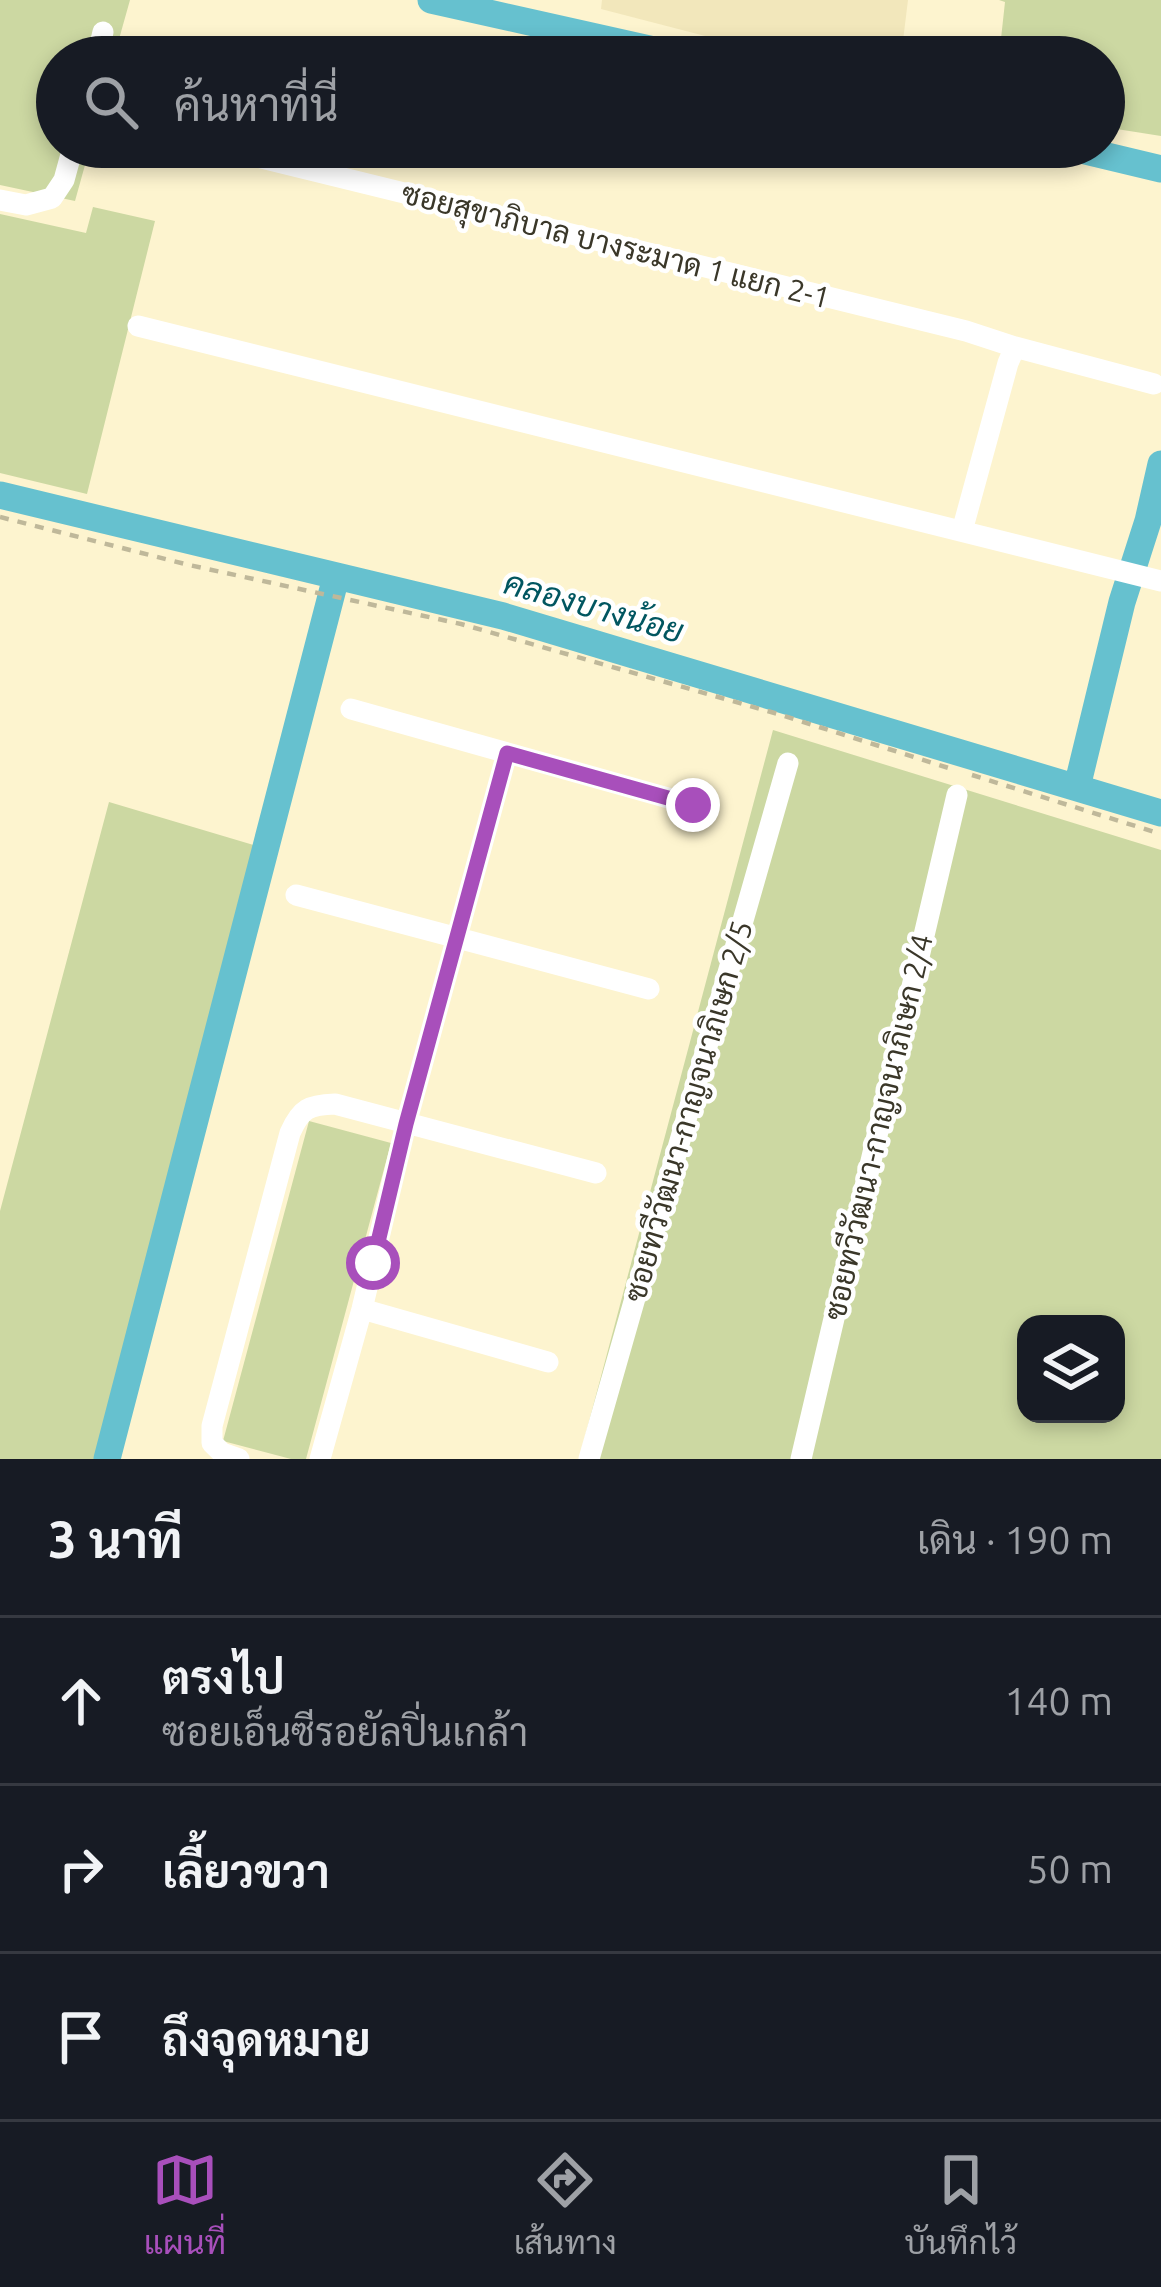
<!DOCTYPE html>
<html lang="th">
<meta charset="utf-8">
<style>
body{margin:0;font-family:Ubuntu,Sarabun,sans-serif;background:#242831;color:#f1f3f6}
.controls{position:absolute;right:36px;bottom:36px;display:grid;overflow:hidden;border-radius:24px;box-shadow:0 6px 18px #0003}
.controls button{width:108px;height:108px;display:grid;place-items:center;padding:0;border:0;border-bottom:3px solid #363941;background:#171b24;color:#f1f3f6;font:60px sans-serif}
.stop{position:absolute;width:36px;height:36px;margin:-27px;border:9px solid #a84fbb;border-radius:50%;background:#fff}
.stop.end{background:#a84fbb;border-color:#fff;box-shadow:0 3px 12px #0008}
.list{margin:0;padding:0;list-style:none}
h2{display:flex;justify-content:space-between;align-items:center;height:156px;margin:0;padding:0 48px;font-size:51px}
h2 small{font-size:39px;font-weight:400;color:#9ea1a6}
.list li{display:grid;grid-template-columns:78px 1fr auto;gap:36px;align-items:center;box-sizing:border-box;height:168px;padding:0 48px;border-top:3px solid #363941}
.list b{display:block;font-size:45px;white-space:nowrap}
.list p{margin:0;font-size:39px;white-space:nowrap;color:#9ea1a6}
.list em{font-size:39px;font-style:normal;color:#9ea1a6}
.icon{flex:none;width:66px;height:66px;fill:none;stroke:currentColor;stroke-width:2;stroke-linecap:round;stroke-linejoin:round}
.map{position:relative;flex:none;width:1161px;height:1459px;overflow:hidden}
.search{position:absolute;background:#171b24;box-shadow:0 6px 18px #0003;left:36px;right:36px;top:36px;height:132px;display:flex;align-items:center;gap:30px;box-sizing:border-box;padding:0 42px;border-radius:66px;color:#9ea1a6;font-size:45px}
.sheet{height:660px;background:#171b24}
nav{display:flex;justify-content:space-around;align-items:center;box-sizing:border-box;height:168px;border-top:3px solid #363941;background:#171b24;font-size:33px;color:#9ea1a6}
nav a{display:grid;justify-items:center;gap:6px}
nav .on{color:#a84fbb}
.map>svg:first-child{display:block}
</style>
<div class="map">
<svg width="1161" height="1459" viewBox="0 0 1161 1459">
<rect width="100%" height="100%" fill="#fdf4cf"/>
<path fill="#f2e7bb" d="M602 0H908L901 57H786L601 9Z"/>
<path fill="#ccd8a2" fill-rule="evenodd" d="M0 0H130L114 57H57V147H90L75 201 0 185Z
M999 0H1161V136L1104 127V57H999L1005 2Z
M93 207 155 221 87 494 0 473V214L86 233Z
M773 730 1161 850V1459H579ZM1026 1324H1116V1414H1026Z
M109 802 270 850 113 1459H0V1211Z
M309 1121 391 1143 306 1459H291L223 1441Z"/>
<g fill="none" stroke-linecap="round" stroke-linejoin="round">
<path stroke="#66c1cf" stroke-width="27" d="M431 0 685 57
M1069 147 1161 169
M0 495 503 616 1161 813
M1077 787 1122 602 1148 521 1161 464
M107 1459 336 577"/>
<path stroke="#bfb89a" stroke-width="4.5" stroke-dasharray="9 9" stroke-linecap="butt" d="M0 517 189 565 461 624 778 714 955 770
M972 775 1161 834"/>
<path stroke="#fff" stroke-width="21" d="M97 57 103 32
M217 147 966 331 1015 347 1154 384
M0 200 26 205 52 198 64 180 73 147
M138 326 1161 581
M962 531 1008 363 1015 347
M351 709 693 805
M296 895 649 989
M362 1309 548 1362
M239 1459 222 1453 212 1443V1426L290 1133C301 1108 309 1105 335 1104L596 1173
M320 1459 362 1309 406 1124 507 753
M589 1459 788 763
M801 1459 957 795"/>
</g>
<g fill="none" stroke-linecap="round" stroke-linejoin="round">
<path stroke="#a84fbb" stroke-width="15" d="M373 1263 406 1124 507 753 693 805"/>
</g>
<g text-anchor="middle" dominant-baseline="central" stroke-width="9" stroke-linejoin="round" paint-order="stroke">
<g font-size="30" fill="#3a3729" stroke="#fff">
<text transform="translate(616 245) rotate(14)">ซอยสุขาภิบาล บางระมาด 1 แยก 2-1</text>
<text transform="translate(688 1111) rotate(-74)">ซอยทวีวัฒนา-กาญจนาภิเษก 2/5</text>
<text transform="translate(878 1127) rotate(-77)">ซอยทวีวัฒนา-กาญจนาภิเษก 2/4</text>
</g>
<g font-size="33" font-style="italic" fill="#015660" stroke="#fff">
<text transform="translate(594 606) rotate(16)">คลองบางน้อย</text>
</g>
</g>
</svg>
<div class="controls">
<button><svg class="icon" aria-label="layers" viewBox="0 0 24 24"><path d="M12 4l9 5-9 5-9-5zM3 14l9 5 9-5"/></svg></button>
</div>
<div class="stop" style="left:373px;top:1263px"></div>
<div class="stop end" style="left:693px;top:805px"></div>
<div class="search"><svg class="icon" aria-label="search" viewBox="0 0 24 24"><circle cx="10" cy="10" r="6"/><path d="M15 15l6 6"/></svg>ค้นหาที่นี่</div>
</div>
<section class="sheet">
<h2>3 นาที<small>เดิน · 190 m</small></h2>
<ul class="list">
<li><svg class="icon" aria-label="ahead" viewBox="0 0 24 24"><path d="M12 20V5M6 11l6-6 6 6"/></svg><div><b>ตรงไป</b><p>ซอยเอ็นซีรอยัลปิ่นเกล้า</p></div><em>140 m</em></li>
<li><svg class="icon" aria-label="right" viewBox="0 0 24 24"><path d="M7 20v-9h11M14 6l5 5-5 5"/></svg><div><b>เลี้ยวขวา</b></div><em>50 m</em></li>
<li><svg class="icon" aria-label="arrive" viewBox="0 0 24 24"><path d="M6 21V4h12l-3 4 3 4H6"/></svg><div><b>ถึงจุดหมาย</b></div></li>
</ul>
</section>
<nav>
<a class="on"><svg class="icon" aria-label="map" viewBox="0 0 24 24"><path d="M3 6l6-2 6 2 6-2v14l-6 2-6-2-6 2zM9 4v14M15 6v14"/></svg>แผนที่</a>
<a><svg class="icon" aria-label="directions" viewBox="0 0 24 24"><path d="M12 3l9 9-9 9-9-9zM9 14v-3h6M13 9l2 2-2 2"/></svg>เส้นทาง</a>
<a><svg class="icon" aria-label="saved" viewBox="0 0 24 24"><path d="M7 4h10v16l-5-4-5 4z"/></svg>บันทึกไว้</a>
</nav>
